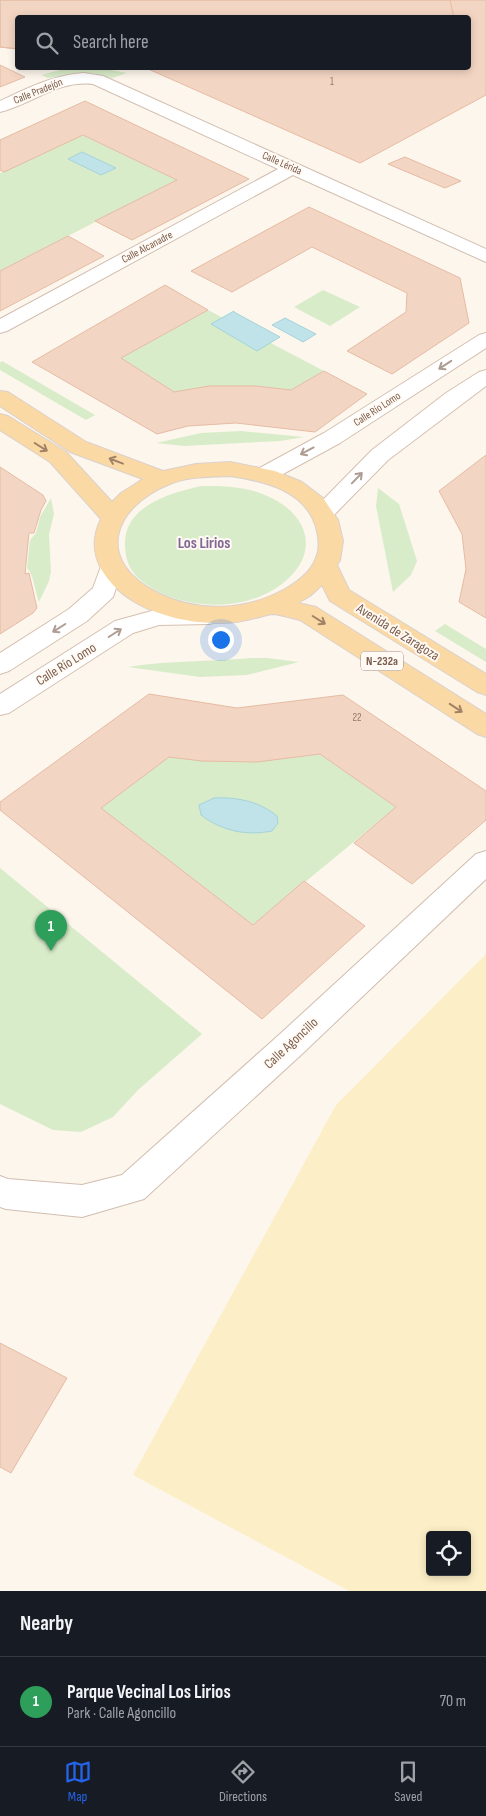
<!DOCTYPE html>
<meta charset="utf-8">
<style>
body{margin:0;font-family:"Sofia Sans Condensed",sans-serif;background:#20242c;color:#f1f3f6}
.controls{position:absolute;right:15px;bottom:15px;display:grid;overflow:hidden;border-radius:5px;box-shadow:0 2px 8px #0003}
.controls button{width:45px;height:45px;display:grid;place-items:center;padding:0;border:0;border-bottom:1px solid #363941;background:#171b24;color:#f1f3f6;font:25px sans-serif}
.you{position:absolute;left:220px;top:639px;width:18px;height:18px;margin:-12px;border:4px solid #fff;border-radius:50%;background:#1a73e8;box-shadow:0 0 0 8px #1a73e833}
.badge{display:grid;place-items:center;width:32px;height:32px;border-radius:50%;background:#2563eb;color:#fff;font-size:16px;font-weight:700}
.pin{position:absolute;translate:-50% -41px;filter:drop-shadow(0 1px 2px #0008)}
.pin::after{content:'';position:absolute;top:26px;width:18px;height:15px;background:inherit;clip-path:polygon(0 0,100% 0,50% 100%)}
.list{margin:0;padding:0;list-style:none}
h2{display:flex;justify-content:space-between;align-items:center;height:65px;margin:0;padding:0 20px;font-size:21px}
h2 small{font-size:16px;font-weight:400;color:#9ea1a6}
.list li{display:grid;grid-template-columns:32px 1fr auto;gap:15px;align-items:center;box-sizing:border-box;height:90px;padding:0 20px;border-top:1px solid #363941}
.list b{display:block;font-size:19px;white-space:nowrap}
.list p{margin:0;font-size:16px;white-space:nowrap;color:#9ea1a6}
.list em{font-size:16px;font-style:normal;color:#9ea1a6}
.icon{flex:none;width:28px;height:28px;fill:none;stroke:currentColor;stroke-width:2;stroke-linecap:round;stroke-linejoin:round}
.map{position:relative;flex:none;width:486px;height:1591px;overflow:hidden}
.search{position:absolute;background:#171b24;box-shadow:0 2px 8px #0003;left:15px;right:15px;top:15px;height:55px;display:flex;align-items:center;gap:12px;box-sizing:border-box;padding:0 18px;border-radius:5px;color:#9ea1a6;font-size:19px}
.sheet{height:155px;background:#171b24}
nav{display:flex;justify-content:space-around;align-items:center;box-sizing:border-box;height:70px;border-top:1px solid #363941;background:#171b24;font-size:14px;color:#9ea1a6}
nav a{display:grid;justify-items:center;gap:2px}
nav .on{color:#2563eb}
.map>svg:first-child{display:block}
</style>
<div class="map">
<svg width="486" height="1591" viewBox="0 0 486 1591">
<rect width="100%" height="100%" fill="#fdf6ec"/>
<path fill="#d8ecc9" d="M68 68H101L127 73 112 78 92 73H78L48 78 41 75Z
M83 135 177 180 0 271V173Z
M323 290 360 307 330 326 294 307Z
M208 310 324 371 291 390 256 386H209L174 392 121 358Z
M2 361 95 415 86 420 0 370V363Z
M241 431 304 437 280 441 184 446 156 443 201 433Z
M201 486C220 486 239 486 257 492 312 510 325 558 273 590 233 614 171 608 137 577 129 569 125 557 125 546 123 506 170 493 201 486Z
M378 488 399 504 417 561 411 575 393 592 376 506Z
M51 498 54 514 49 534 51 572 49 581 39 602C35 592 34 575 27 568L30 540 36 533 40 517Z
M445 624 486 649V662L435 631Z
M251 658H267L299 662 247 675 200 677 128 667C169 660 210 662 251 658Z
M320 754 396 807 253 925 101 808 169 757C220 764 269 762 320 754Z
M0 868 202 1034 138 1090 113 1117 81 1132 53 1130 0 1104Z"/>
<path fill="#fcefc7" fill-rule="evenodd" d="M486 954V1591H349L133 1475 336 1105ZM430 1535H467V1572H430Z"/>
<path fill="#bfe3e8" stroke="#a5d3da" d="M82 152 116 168 101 175 68 159Z
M234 311V312L280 337 257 351 211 324Z
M285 318 316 334 303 342 272 325Z
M214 798C236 797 259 801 277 816L278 823 272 831C246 836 222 831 201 815L199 805Z"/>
<path fill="#f3d5c3" stroke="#e6bba3" d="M0 0H486V95L360 163 146 68H468V18H18V49L0 47Z
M0 0H450L454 18H18V49L0 47Z
M0 65 25 77 0 87Z
M85 101 249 179 132 240 95 221 177 180 83 135 4 172 0 170V140Z
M405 157 461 181 445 188 388 164Z
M309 207 460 278 469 323 392 374 347 351 406 312 407 293 312 247 232 292 191 271Z
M68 236 104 256 0 311V271Z
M165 285 208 310 121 358 174 392 209 386H256L291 390 324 371 367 394 315 432 236 423 188 426 157 434 32 362Z
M486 455V618L459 602 466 569 462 534 439 491Z
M0 467 43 495 46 501 41 510 34 533H29L25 574 29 573 37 608 33 613 0 634Z
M149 694 237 708 343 695 486 791V820L412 884 354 843 396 807 320 754 257 762 202 761 169 757 101 808 253 925 304 881 365 926 262 1019 0 810V802Z
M0 1343 67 1378 11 1473 0 1467Z"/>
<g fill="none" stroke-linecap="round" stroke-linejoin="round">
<defs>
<path id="minor" d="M84 73 103 76 486 249V262L293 175 7 331 0 333V319L278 169 93 84C57 80 33 104 0 112V101C28 88 53 75 84 73Z
M486 851V879L302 1054 144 1199 82 1217 6 1209 0 1207V1176L8 1179 82 1185 122 1175 280 1034 476 854Z"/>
<path id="secondary" d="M486 333V348L340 443 272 480 264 482 256 480 253 475 256 470 324 433 479 335Z
M486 370V386L388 460 331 518 323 520 315 518 311 513 315 508 372 450 446 393 479 372Z
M111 559 119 561 123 567 113 597 87 621 9 671 0 674V653L69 609 93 588 103 561Z
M209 608 218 610 221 616 218 622 209 624 159 625 133 633 9 713 0 715V694L115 621 159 609Z"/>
<path id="primary" d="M0 391 8 392 86 442 163 471 196 464 230 462 275 471 302 482 323 498 338 520 343 541 340 560 337 565 349 590 486 674V695L477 692 330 601 322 585 310 596 298 603 316 607 486 714V737L477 734 300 620C291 618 282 615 274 614 268 614 261 617 255 618 244 621 233 623 221 623 180 624 126 609 103 572 92 554 92 537 101 519L50 462 0 430V414L8 416 66 452 112 502 121 493 143 479 70 452 0 406ZM230 476C265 481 308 491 317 531 319 540 320 551 315 560 310 573 297 582 285 589 246 611 198 613 158 593 94 561 112 507 170 484 188 476 211 477 230 476Z"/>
</defs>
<use href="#minor" stroke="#d1beb0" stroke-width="2"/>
<use href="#secondary" stroke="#d6c0b0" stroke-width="2"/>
<use href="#primary" stroke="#dad1cd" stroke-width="2"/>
<use href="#minor" fill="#fff" fill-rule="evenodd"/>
<use href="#secondary" fill="#fff" fill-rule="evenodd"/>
<use href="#primary" fill="#fbd9a5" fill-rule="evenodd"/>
</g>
<defs><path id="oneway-shaft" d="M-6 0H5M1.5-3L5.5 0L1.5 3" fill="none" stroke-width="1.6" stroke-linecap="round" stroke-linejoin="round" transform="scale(1.25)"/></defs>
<g stroke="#af9d94">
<use href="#oneway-shaft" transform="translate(445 365) rotate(147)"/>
<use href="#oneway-shaft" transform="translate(307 451) rotate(152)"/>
<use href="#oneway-shaft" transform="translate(357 478) rotate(-46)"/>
<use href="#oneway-shaft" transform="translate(59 628) rotate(148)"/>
<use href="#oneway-shaft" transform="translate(115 633) rotate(-32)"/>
</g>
<g stroke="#a18267">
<use href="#oneway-shaft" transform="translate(41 447) rotate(32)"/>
<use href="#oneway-shaft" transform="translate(116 461) rotate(-159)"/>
<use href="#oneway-shaft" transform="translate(319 620) rotate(32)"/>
<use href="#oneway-shaft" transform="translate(456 708) rotate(33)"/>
</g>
<g text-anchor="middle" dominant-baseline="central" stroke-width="4" stroke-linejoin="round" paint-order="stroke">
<g font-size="11" fill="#987a6a">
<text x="332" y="81">1</text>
<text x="357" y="717">22</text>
</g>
<g font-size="11" fill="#7a5c4d" stroke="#fffaf3">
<text transform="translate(38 91) rotate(-22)">Calle Pradejón</text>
<text transform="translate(282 163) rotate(24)">Calle Lérida</text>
<text transform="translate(147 247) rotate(-28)">Calle Alcanadre</text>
<text transform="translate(377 409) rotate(-33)">Calle Río Lomo</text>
</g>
<rect fill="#fffaf3" stroke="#a28b7f" stroke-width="1" x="361" y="651.5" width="42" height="19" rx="4"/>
<g font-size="12" font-weight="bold" fill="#7a5c4d">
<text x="382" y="661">N-232a</text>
</g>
<g font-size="14" fill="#7a5c4d" stroke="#fffaf3">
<text transform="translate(398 632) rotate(32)">Avenida de Zaragoza</text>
<text transform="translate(66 664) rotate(-32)">Calle Río Lomo</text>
<text transform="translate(291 1043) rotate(-43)">Calle Agoncillo</text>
</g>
<g font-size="16" font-weight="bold" fill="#846695" stroke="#fffaf3">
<text x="204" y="543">Los Lirios</text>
</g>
</g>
</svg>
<div class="controls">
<button><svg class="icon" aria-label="locate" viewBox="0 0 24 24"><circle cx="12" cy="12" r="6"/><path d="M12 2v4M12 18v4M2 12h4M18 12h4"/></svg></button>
</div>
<div class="you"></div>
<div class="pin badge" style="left:51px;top:951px;background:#2e9e5b">1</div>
<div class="search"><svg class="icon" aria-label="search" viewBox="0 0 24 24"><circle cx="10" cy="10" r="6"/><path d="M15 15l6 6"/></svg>Search here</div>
</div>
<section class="sheet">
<h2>Nearby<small></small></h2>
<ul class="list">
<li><span class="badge" style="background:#2e9e5b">1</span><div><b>Parque Vecinal Los Lirios</b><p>Park · Calle Agoncillo</p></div><em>70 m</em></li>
</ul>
</section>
<nav>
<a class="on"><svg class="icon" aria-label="map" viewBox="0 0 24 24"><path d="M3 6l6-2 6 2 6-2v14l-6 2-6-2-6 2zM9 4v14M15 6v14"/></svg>Map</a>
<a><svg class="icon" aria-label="directions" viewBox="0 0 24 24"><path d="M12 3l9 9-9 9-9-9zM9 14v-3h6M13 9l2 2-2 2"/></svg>Directions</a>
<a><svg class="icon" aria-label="saved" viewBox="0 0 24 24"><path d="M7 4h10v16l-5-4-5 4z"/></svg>Saved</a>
</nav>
